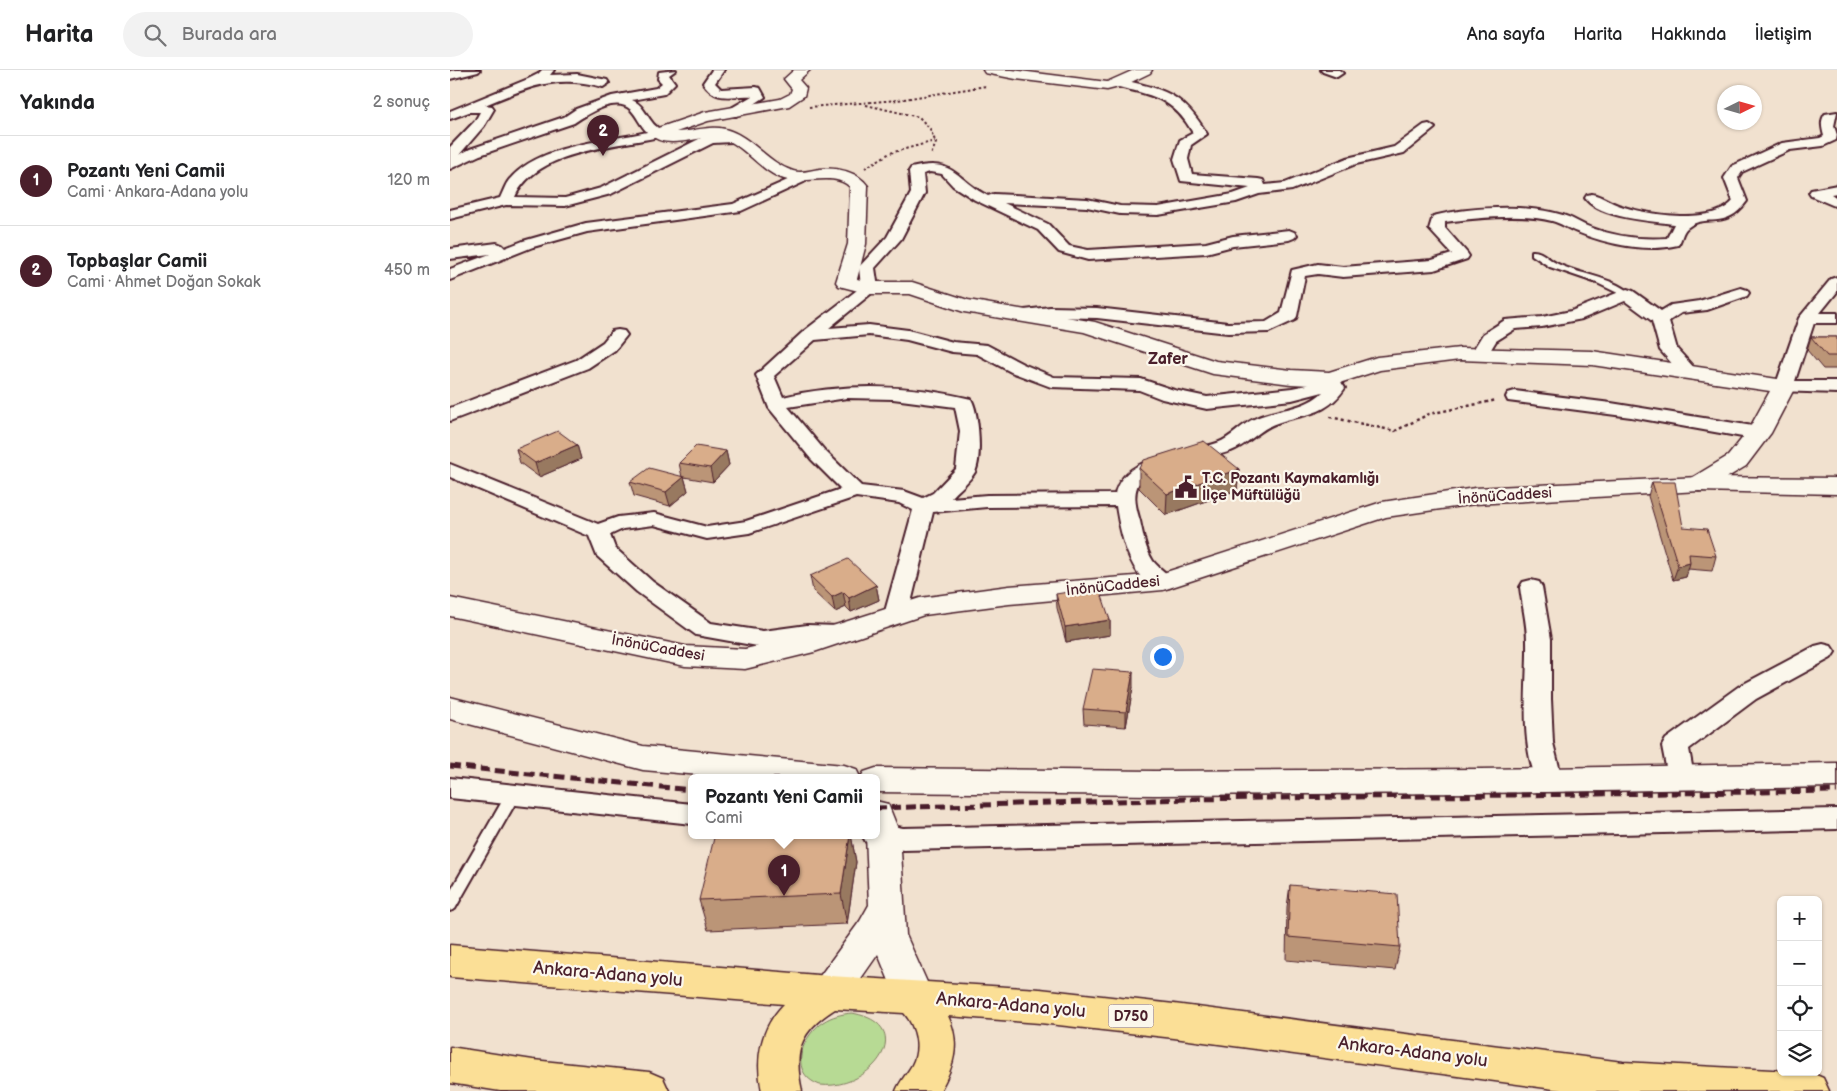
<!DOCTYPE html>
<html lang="tr">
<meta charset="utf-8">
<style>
body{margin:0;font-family:"Balsamiq Sans",sans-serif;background:#f2f2f2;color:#202124}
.controls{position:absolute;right:15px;bottom:15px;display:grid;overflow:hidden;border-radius:8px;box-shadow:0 1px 4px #0004}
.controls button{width:45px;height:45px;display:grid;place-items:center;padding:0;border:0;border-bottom:1px solid #e0e0e0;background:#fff;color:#202124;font:25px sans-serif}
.compass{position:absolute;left:1267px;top:15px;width:45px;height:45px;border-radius:50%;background:#fff;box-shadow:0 1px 4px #0004;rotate:85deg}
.you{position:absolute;left:712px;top:586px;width:18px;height:18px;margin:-12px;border:4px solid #fff;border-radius:50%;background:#1a73e8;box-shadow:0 0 0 8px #1a73e833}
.badge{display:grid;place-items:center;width:32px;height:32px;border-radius:50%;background:#4a1f2b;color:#fff;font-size:16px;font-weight:700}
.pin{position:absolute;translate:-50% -41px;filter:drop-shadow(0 1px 2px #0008)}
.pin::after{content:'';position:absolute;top:26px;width:18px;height:15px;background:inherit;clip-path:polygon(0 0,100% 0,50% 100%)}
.popup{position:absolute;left:238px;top:704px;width:192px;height:65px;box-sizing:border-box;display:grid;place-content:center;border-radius:8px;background:#fff;filter:drop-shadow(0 1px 4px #0005);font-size:16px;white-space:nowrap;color:#757577}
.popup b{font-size:19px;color:#202124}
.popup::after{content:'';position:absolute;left:50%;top:100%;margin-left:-10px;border:10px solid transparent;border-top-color:#fff}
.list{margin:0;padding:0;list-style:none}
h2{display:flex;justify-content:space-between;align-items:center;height:65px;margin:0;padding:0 20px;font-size:21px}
h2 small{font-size:16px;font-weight:400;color:#757577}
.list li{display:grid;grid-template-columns:32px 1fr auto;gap:15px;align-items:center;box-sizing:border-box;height:90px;padding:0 20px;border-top:1px solid #e0e0e0}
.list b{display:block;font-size:19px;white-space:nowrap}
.list p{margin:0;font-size:16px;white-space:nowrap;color:#757577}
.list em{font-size:16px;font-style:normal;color:#757577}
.icon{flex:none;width:28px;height:28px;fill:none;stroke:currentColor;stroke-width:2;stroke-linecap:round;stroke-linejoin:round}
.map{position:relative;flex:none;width:1387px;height:1021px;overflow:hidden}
header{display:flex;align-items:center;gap:30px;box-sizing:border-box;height:70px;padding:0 25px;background:#fff;border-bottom:1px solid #e0e0e0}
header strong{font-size:24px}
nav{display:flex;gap:28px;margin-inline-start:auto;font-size:18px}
.search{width:350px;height:45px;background:#f2f2f2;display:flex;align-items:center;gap:12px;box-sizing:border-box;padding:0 18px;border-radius:28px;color:#757577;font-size:19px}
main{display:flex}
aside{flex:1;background:#fff}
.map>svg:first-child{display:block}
</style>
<header>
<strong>Harita</strong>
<div class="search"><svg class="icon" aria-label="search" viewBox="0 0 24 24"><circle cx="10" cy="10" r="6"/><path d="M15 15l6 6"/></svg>Burada ara</div>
<nav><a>Ana sayfa</a><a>Harita</a><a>Hakkında</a><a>İletişim</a></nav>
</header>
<main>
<aside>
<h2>Yakında<small>2 sonuç</small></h2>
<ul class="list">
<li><span class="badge">1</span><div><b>Pozantı Yeni Camii</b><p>Cami · Ankara-Adana yolu</p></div><em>120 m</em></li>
<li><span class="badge">2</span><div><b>Topbaşlar Camii</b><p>Cami · Ahmet Doğan Sokak</p></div><em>450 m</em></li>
</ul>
</aside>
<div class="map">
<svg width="1387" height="1021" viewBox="0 0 1387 1021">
<rect width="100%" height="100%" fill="#f1e1cf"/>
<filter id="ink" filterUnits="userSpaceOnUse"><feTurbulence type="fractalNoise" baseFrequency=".02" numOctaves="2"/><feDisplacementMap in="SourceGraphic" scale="10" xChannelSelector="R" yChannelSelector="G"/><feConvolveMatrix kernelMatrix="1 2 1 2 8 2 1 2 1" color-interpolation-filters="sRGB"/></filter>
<g filter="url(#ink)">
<path fill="#b7da94" stroke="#807c60" d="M402 943C470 955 422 1021 370 1015 337 1003 352 966 373 952 382 946 392 944 402 943Z"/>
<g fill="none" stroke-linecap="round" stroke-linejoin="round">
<defs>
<path id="service" d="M1082 181C1091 180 1098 189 1106 193 1129 205 1161 206 1181 224L1174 226 1147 213 1100 197 1082 185Z
M63 720 68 721 70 725 5 839 0 841V822L58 721Z"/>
<path id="minor" d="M7 0H30L28 2 0 9V1Z
M92 0H104L100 5 127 4 157 10 159 13 153 17C104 4 80 17 35 35L42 36 44 39 34 56 9 85 20 79 114 47 126 39 162 26 206 18 212 13 208 9 209 2 226 0 219 5 225 13 214 24 182 30C192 34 195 43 202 52 205 57 211 59 215 63L213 66C167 77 87 79 65 127L115 128 151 118 255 66 282 64 289 68 282 72 263 73 161 124 115 136 56 135 0 149V140L50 128C53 122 55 115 59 110 89 74 154 72 197 62 190 55 187 46 181 40 166 25 136 45 124 53L30 85 0 99V77L25 51 30 42H19L0 49V41L78 9 88 4Z
M262 0H274L265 13 271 19 306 17 310 18 315 27 286 46H278L276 43 278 40 302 26C283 24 267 34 253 13Z
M871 0H889L893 3 887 7 873 2Z
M668 9C713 19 732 22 757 64L741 75 738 89 742 104 808 109 813 110 815 115 835 113 897 88 944 77 974 55 979 54 985 58 954 83 906 94 842 120 809 124 786 132 708 145 670 144 637 137 554 133 598 154 619 176 638 180 756 173 783 166 839 160 844 162 847 165 844 168 839 170 783 176 756 183 638 190 609 182 588 160 525 130 503 116 492 104 480 102 473 104 475 123 451 169 425 198 428 218 379 258 419 255 458 260 503 272 537 275 573 294 604 307 691 309 724 320 757 327 842 318 862 314 874 305 880 304 886 305 895 318C876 346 856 343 827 353 809 359 798 375 781 381 760 389 696 395 687 417 683 428 687 441 690 451 693 464 695 479 703 491 709 499 719 504 724 512L721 517C683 527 670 462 666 436L537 437 483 442 458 545 454 550 446 552 438 550 434 545 463 440 449 433 406 427 299 463 257 469 204 455 173 459 160 465 165 478 203 512 261 553 313 561 357 555 388 556 396 559 400 564 396 569 388 572 357 571 313 577 246 565 187 522 147 486 139 466 0 407V394L148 454 168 447 204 443 257 457 296 451 391 419 361 389 319 338 306 305 354 261 411 217 409 197 437 167 461 123 459 101 461 98C506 87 504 109 538 126L544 124 637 129 670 136 708 137 783 124 800 118 731 111 724 89 730 70 743 63C723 27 701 25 664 16L662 13ZM419 265 457 270 502 282 527 284 561 302 601 317 689 320 712 329 757 339 842 330 873 322C854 340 829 338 806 348 791 354 782 368 767 373 735 384 674 384 665 424L537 425 501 428C508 420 520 411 525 402 532 388 529 342 521 329 460 314 393 313 333 327L324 306 365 270ZM397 328 443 329 505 337 510 361 506 399 483 423 473 428 454 421 411 416 375 381 338 337Z
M1387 42 1384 56 1387 65 1386 70 1373 76 1340 80 1292 102 1288 108 1297 131C1275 162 1256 142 1237 158 1232 162 1232 170 1228 175 1197 183 1156 174 1127 162 1118 159 1111 153 1102 151 1072 143 1026 148 995 152V158L1017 183 1019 186 1017 189 984 200 893 207 868 204 855 206 847 246 845 250 819 262 778 263 647 248 600 247 572 250 566 249 564 245 566 241 600 237 647 238 778 253 816 252 831 243 842 200 868 194 893 197 982 190 1002 184 979 159 983 146C1018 137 1074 134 1109 144 1119 146 1128 152 1137 156 1162 166 1190 170 1217 168L1224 154C1201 151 1149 148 1135 128L1137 125 1142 124C1152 126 1161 133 1171 136 1197 145 1264 155 1283 131L1274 108 1282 96 1332 73 1370 68 1374 66C1372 58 1370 51 1375 44Z
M349 105 356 109 354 112 291 141 137 162 83 177 0 210V199L40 184 0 189V179L47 173 52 175 55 178 73 171 136 153 283 134Z
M1387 115V123L1381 124 1387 128V137L1361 126 1359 123 1361 120Z
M1387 207V222L1370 243H1387V253H1364L1345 311H1387V323L1327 321 1325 317 1349 248 1381 209Z
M1291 218 1297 220 1299 223 1297 226 1257 240 1231 243 1219 251 1227 279 1247 301 1244 305 1238 306 1232 305 1210 280 1202 251 1175 231 1132 249 1092 257 1065 259 1046 271 1035 289 1029 290 1023 289 1020 285 1033 264 1055 250 1092 247 1121 241 1177 219 1183 221 1211 241 1221 235 1249 231Z
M168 260 174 261 177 265 165 280 138 298 0 351V338L126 290 153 272 162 261Z
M1065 321 1161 333 1309 357 1316 359 1319 363 1316 367 1309 369 1298 368 1181 347 1058 331 1056 327 1058 323Z
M1081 510 1089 512 1092 517 1101 569V629L1103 673 1112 709 1108 716 1099 719 1090 716C1068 677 1078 614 1077 571 1077 553 1072 535 1070 517L1073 512Z
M1373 574 1381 576 1385 582 1381 588 1306 629 1239 679 1244 707 1240 714 1231 717 1222 714 1218 707 1212 676 1216 669 1288 617 1365 576Z
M0 708 242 734V754L0 728Z
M1387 739V759L453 780 416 772 412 765H426V753L453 758Z"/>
<path id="tertiary" d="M344 0H360L349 10 356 18 354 26 339 36 258 51 226 62C242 62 259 55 275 59 302 66 317 93 343 101 352 104 361 100 370 99 387 97 408 102 418 116L416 174 407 209 420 212H462L518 230 645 252 766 291 841 300 879 302 927 287 1010 278 1142 281 1334 310 1342 312 1345 317 1321 363 1296 396 1258 419 1249 421 1240 419 1237 414 1240 409 1278 386 1298 361 1320 321 1142 295 1010 290 930 300 880 316 841 314 763 304 634 262 514 242 460 224H420L389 216 386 212 398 174 400 117C384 101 354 115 334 109 309 102 291 69 266 67 249 66 212 81 200 63L202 60 255 42 330 29 340 24 342 19 334 9Z
M533 0H562L657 12 684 0H702L700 3 673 16 657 20 566 9 535 3Z"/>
<path id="secondary" d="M1249 407 1387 408V424L1249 421 1025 434 936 447 713 520 559 534 474 545 364 582 295 599 235 596 0 546V528L235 576 295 579 348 567 470 528 559 516 710 504 932 432 1025 418Z
M0 627 193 676 394 695 406 699 410 707H273L193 700 0 649Z
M1387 693V717L1031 723 705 725 426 722V707H411L414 702 426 698 705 701 1031 699Z
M426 731 438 734 450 764 456 865 484 928 479 940 465 944 451 940 428 884 393 934 380 938 367 934 361 922 367 910 410 851 419 835 416 765H426Z"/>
<path id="trunk" d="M0 875 380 906 590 919 724 934 1173 992 1359 1002 1373 1008 1379 1021H1119L724 968 590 953 498 946C511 974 504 996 490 1021H446C450 1011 457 1004 462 995 471 978 466 957 454 943L385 939C350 961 343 981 352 1021H312C305 990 310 958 334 934L0 907Z
M0 977 83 990 199 1002 213 1008 219 1021H50L0 1013Z"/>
</defs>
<use href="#service" stroke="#4a1f2b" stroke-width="4"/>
<use href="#minor" stroke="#4a1f2b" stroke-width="4"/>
<use href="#tertiary" stroke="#4a1f2b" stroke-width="3"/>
<use href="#secondary" stroke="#4a1f2b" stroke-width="3"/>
<use href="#trunk" stroke="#4a1f2b" stroke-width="3"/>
<path stroke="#4a1f2b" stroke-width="2" stroke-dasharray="2.5 2.5" stroke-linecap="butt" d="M416 35 469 47 480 59 486 73 481 85
M359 37 448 30 536 16
M415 98 440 83 485 71"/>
<path stroke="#4a1f2b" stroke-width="2.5" stroke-dasharray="3 3" stroke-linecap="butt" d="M880 347 945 361 979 344 1047 330"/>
<use href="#service" fill="#fbf7ec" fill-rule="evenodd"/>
<use href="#minor" fill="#fbf7ec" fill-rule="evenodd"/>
<use href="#tertiary" fill="#fbf7ec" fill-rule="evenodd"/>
<use href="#secondary" fill="#fbf7ec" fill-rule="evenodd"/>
<use href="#trunk" fill="#fbdf96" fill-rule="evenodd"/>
<path stroke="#4a1f2b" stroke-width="5" stroke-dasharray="10 5" stroke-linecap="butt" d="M0 696 242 720
M426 738 740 729 1387 721"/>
</g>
<path fill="#bb9577" stroke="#4a1f2b" d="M1361 267H1387V299H1373L1357 280Z
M127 375 131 389 89 407 70 393 66 379Z
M276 381 279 395 263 412 234 407 238 421 220 436 184 426 180 412 232 407 229 393Z
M689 398 789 399 787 420 716 445 689 418Z
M1202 412 1233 457 1266 486 1262 501 1238 499 1236 507 1223 510 1198 426Z
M360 506 426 515 429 530 401 542 396 537 385 542 363 521Z
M606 524 660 550V565L616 572 607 538Z
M683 617 676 657 634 654 633 639Z
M341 765H401L406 792 397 854 258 860 249 830Z
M840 815 950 877 945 900 836 890 837 837Z"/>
<path fill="#987961" stroke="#4a1f2b" d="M127 375 131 389 89 407 85 393Z
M276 381 279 395 263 412 260 398Z
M789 399 787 420 716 445 717 424Z
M234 407 238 421 220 436 216 422Z
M1240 493 1236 507 1223 510 1228 496Z
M426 515 429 530 401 542 399 528Z
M393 522 396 537 385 542 382 527Z
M660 550V565L616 572 615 557Z
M683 602V617L676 657V642Z
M400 765H401L406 792 397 854 391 824Z"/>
<path fill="#d9ad8a" stroke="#4a1f2b" d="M1361 267H1387V286H1377Z
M108 361 127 375 85 393 66 379Z
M754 371 789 399 717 424 689 398 694 390Z
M246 376 276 381 260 398 229 393Z
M199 398 234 407 216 422 180 412Z
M1202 412H1225L1233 457 1257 459 1266 486 1239 484 1240 493 1228 496Z
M398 489 426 515 399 528 393 522 382 527 360 506Z
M649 517 660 550 615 557 606 524Z
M642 599 683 602 676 642 633 639Z
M341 765H400L391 824 249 830 264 768Z
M840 815 947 824 950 877 838 867Z"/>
</g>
<defs>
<symbol id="civic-bare" viewBox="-9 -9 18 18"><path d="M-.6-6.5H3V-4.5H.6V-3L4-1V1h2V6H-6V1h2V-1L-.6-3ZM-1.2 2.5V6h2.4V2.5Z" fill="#4a1f2b" stroke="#fbf7ec" stroke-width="2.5" paint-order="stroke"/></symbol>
</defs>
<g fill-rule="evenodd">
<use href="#civic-bare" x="720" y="401" width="32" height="32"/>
</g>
<g text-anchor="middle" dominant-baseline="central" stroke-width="4.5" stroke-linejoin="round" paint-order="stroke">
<rect fill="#fbf7ec" stroke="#7f6065" stroke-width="1" x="658.5" y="934.5" width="45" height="23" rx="4"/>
<g font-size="14" font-weight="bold" fill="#4a1f2b">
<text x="681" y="946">D750</text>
</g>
<g font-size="15" font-weight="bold" fill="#4a1f2b" stroke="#fbf7ec" text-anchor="start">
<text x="752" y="408">T.C. Pozantı Kaymakamlığı<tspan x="752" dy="17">İlçe Müftülüğü</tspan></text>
</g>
<g font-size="15" fill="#4a1f2b" stroke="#fbf7ec">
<text transform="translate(1055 426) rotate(-4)">İnönüCaddesi</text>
<text transform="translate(663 516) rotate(-6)">İnönüCaddesi</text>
<text transform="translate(208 578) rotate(10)">İnönüCaddesi</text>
</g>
<g font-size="16" font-weight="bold" fill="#4a1f2b" stroke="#fbf7ec">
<text x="718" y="289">Zafer</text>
</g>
<g font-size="18" fill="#4a1f2b" stroke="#fbf7ec">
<text transform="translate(158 904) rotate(5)">Ankara-Adana yolu</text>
<text transform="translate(561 935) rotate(5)">Ankara-Adana yolu</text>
<text transform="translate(963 982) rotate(7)">Ankara-Adana yolu</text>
</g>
</g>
</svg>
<div class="controls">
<button>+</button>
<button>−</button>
<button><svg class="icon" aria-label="locate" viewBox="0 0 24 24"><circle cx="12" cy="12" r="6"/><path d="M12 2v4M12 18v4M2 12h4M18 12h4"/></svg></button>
<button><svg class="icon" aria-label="layers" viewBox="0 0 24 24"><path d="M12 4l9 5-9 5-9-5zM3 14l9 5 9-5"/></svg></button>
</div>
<svg class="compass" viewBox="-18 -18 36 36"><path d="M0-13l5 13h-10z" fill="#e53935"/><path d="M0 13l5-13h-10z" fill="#757577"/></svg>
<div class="you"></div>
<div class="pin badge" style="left:334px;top:826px">1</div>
<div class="popup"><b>Pozantı Yeni Camii</b>Cami</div>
<div class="pin badge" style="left:153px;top:86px">2</div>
</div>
</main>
